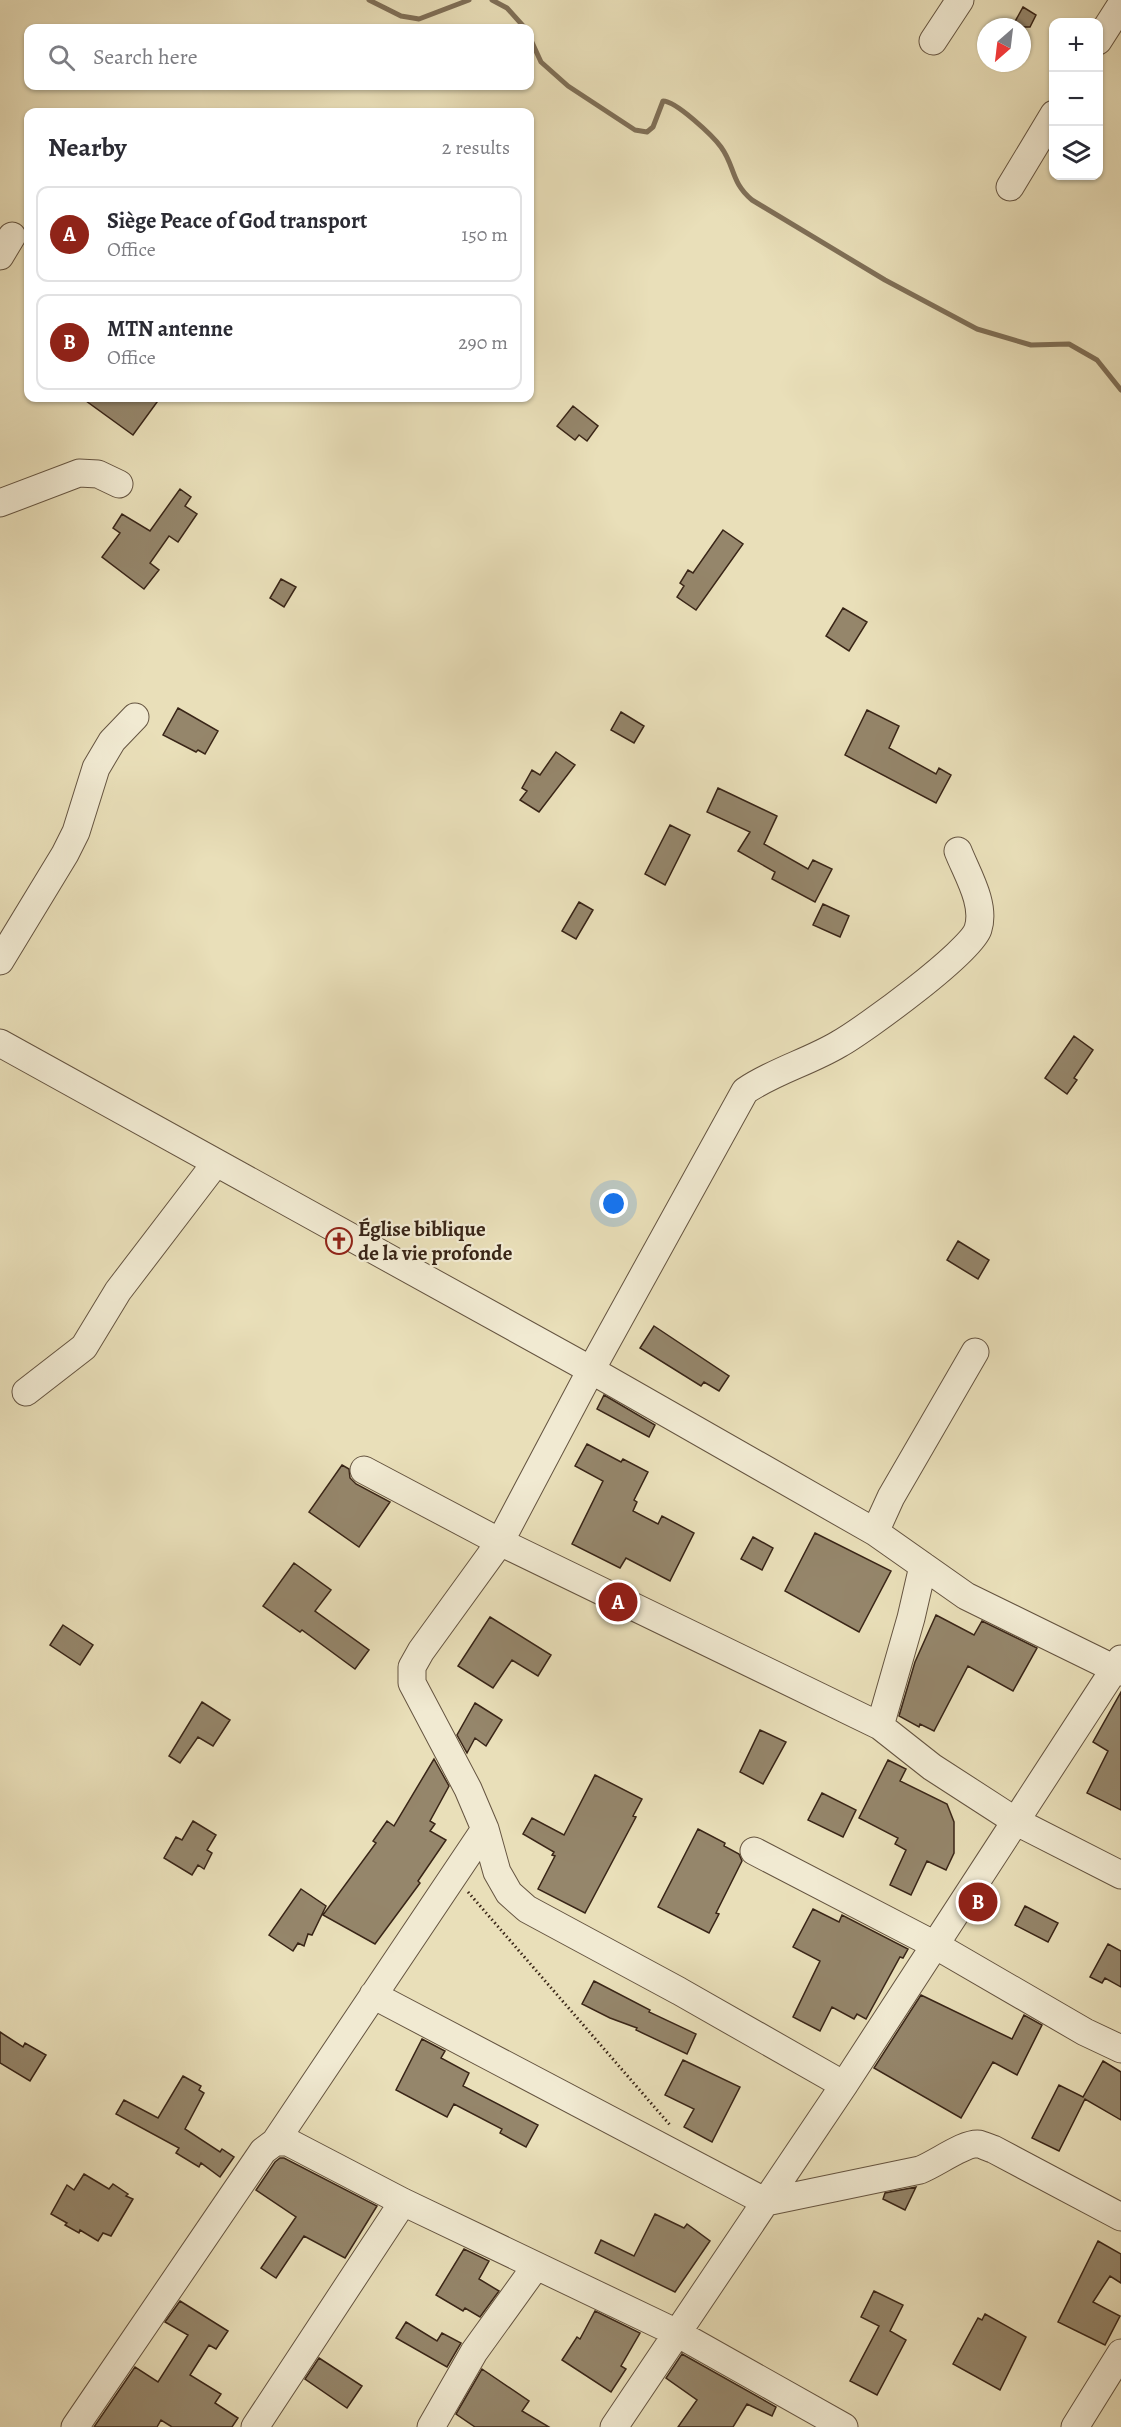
<!DOCTYPE html>
<meta charset="utf-8">
<style>
body{margin:0;font-family:Alegreya,serif;background:#f7f7f7;color:#2b2b33}
.controls{position:absolute;right:18px;top:18px;display:grid;overflow:hidden;border-radius:12px;box-shadow:0 2px 4px #0004}
.controls button{width:54px;height:54px;display:grid;place-items:center;padding:0;border:0;border-bottom:2px solid #e1e1e2;background:#fff;color:#2b2b33;font:30px sans-serif}
.compass{position:absolute;left:977px;top:18px;width:54px;height:54px;border-radius:50%;background:#fff;box-shadow:0 2px 4px #0004;rotate:208deg}
.you{position:absolute;left:614px;top:1204px;width:21px;height:21px;margin:-15px;border:4px solid #fff;border-radius:50%;background:#1a73e8;box-shadow:0 0 0 9px #1a73e833}
.badge{display:grid;place-items:center;width:39px;height:39px;border-radius:50%;background:#8f2418;color:#fff;font-size:20px;font-weight:700}
.pin{position:absolute;translate:-50% -50%;border:3px solid #fff;box-shadow:0 2px 6px #0006}
.list{margin:0;padding:0;list-style:none}
h2{display:flex;justify-content:space-between;align-items:center;height:78px;margin:0;padding:0 24px;font-size:26px}
h2 small{font-size:20px;font-weight:400;color:#7c7c81}
.list li{display:grid;grid-template-columns:39px 1fr auto;gap:18px;align-items:center;box-sizing:border-box;height:96px;margin:0 12px 12px;padding:0 12px;border:2px solid #e1e1e2;border-radius:12px}
.list b{display:block;font-size:22px;white-space:nowrap}
.list p{margin:0;font-size:20px;white-space:nowrap;color:#7c7c81}
.list em{font-size:20px;font-style:normal;color:#7c7c81}
.icon{flex:none;width:33px;height:33px;fill:none;stroke:currentColor;stroke-width:2;stroke-linecap:round;stroke-linejoin:round}
.map{position:relative;flex:none;width:1121px;height:2427px;overflow:hidden}
.search{position:absolute;background:#fff;box-shadow:0 2px 4px #0004;left:24px;top:24px;width:510px;height:66px;display:flex;align-items:center;gap:15px;box-sizing:border-box;padding:0 21px;border-radius:12px;color:#7c7c81;font-size:22px}
.panel{position:absolute;background:#fff;box-shadow:0 2px 4px #0004;left:24px;top:108px;width:510px;height:294px;border-radius:12px}
.map>svg:first-child{display:block}
</style>
<div class="map">
<svg width="1121" height="2427" viewBox="0 0 1121 2427">
<rect width="100%" height="100%" fill="#e9dfb9"/>
<filter id="stains"><feTurbulence type="fractalNoise" baseFrequency=".00333" numOctaves="4"/><feColorMatrix values="0 0 0 0 .2 0 0 0 0 .09 0 0 0 0 .02 0 0 0 .5 -.17"/></filter>
<radialGradient id="worn" r=".72"><stop offset=".6" stop-color="#630" stop-opacity="0"/><stop offset="1" stop-color="#630" stop-opacity=".3"/></radialGradient>
<g fill="none" stroke-linecap="round" stroke-linejoin="round">
<path stroke="#7f6f57" stroke-width="5" d="M369 0 401 16 419 19 469 0
M492 0 507 8 525 28
M530 38 541 62 568 86 635 130 647 132 653 127 663 101C676 101 713 136 721 147 735 166 731 183 752 200L885 280 977 329 1031 345 1069 344 1097 360 1121 390"/>
</g>
<path fill="#95866b" stroke="#392517" stroke-width="1.5" d="M1023 7 1036 15 1030 27H1012Z
M82 398H160L133 435Z
M573 406 598 426 587 441 579 435 575 440 557 426Z
M180 489 191 497 185 506 197 514 178 542 169 536 150 563 159 570 144 589 102 557 120 533 113 528 122 514 150 531Z
M723 530 743 544 696 610 677 597 684 586 680 583 688 570 693 573Z
M281 579 296 587 284 607 270 598Z
M843 608 867 622 849 651 826 636Z
M178 708 218 731 205 754 198 750 196 752 163 735Z
M867 710 899 726 889 748 936 774 939 768 951 775 936 803 845 755Z
M621 712 644 726 634 743 611 730Z
M556 752 575 765 539 812 520 800 527 791 522 788 532 770 540 775Z
M718 788 777 816 764 844 808 869 813 860 832 869 815 902 772 879 775 872 738 851 750 832 707 812Z
M670 825 690 835 665 885 645 874Z
M579 902 593 910 576 939 562 931Z
M823 904 849 916 840 937 813 925Z
M1074 1036 1093 1050 1074 1078 1077 1080 1067 1094 1045 1078Z
M958 1241 989 1260 978 1279 947 1260Z
M654 1326 729 1376 719 1391 704 1382 701 1386 640 1348Z
M604 1395 655 1425 649 1437 597 1409Z
M587 1444 621 1462 623 1459 648 1472 634 1500 637 1502 633 1511 658 1524 662 1516 694 1533 670 1581 626 1558 620 1568 572 1544 603 1481 575 1466Z
M342 1465 349 1469 350 1478 356 1484 390 1502 359 1547 309 1512Z
M815 1533 891 1571 859 1632 785 1591Z
M753 1537 773 1548 762 1570 741 1559Z
M294 1563 331 1590 315 1611 369 1650 355 1669 302 1630 300 1632 263 1606Z
M936 1615 974 1635 982 1621 1037 1648 1013 1691 968 1666 934 1731 920 1724 919 1727 899 1716 915 1662Z
M490 1617 551 1655 538 1676 512 1660 493 1688 458 1666Z
M63 1625 93 1645 80 1665 50 1645Z
M1121 1692V1810L1087 1793 1108 1751 1093 1742Z
M202 1702 230 1720 213 1746 198 1737 180 1763 169 1756Z
M475 1703 502 1720 486 1746 475 1738 467 1753 457 1735Z
M760 1730 786 1742 763 1784 740 1772Z
M434 1759 449 1786 430 1821 435 1824 430 1831 446 1840 418 1881 420 1883 375 1944 323 1915 376 1843 373 1841 387 1821 394 1826Z
M888 1760 906 1769 900 1781 947 1804 954 1822V1853L946 1870 927 1861 911 1895 890 1885 906 1850 895 1844 898 1838 859 1818Z
M595 1775 642 1799 633 1816 636 1817 585 1913 538 1889 555 1856 552 1855 554 1852 523 1834 532 1818 564 1835Z
M822 1793 856 1810 843 1837 808 1820Z
M193 1821 216 1835 207 1850 212 1853 204 1869 198 1865 192 1875 164 1858 176 1837 182 1840Z
M698 1829 725 1843 724 1846 739 1854 742 1861 716 1913 719 1914 709 1933 658 1907Z
M301 1889 326 1906 312 1935 308 1934 304 1946 298 1943 293 1951 269 1935Z
M1025 1906 1058 1923 1048 1942 1015 1925Z
M813 1909 839 1922 842 1915 908 1949 903 1958 900 1957 866 2019 857 2014 854 2019 832 2007 820 2031 793 2017 820 1961 793 1947Z
M1108 1944 1121 1951V1987L1105 1978 1102 1983 1090 1977Z
M594 1981 650 2010 649 2012 696 2034 687 2054 636 2030 637 2028 610 2018 582 2004Z
M921 1995 1012 2039 1024 2015 1042 2025 1017 2075 993 2062 961 2118 874 2068Z
M0 2032 23 2047 25 2043 46 2055 30 2081 0 2063Z
M422 2039 445 2051 441 2058 469 2073 463 2086 538 2125 526 2147 500 2133 502 2129 454 2104 447 2117 396 2090Z
M683 2060 740 2087 712 2142 684 2127 694 2109 665 2095Z
M1103 2061 1121 2072V2120L1085 2099 1059 2151 1032 2138 1059 2085 1083 2097Z
M183 2076 201 2086 199 2090 204 2093 185 2129 220 2152 222 2149 234 2157 220 2177 201 2163 199 2167 176 2153 179 2148 116 2114 124 2100 158 2118Z
M280 2158H284L377 2206 345 2258 304 2236 276 2278 261 2268 296 2217 256 2190 275 2162Z
M84 2174 109 2189 113 2184 128 2194 126 2196 133 2199 111 2236 103 2233 98 2241 80 2230 79 2233 65 2225 67 2223 51 2214 67 2185 74 2190Z
M916 2187 905 2210 883 2199 885 2193Z
M655 2214 684 2228 687 2224 710 2241 675 2292 595 2253 601 2240 634 2256Z
M1098 2241 1121 2254V2283L1110 2276 1093 2302 1120 2316 1105 2345 1058 2322Z
M464 2249 489 2261 479 2279 499 2291 480 2317 465 2308 463 2311 436 2295Z
M874 2291 903 2305 890 2331 906 2340 877 2395 850 2381 879 2326 861 2317Z
M180 2301 228 2331 216 2349 209 2345 190 2375 221 2394 215 2403 238 2418 232 2427H172L161 2420 157 2427H94L135 2367 158 2382 188 2335 165 2322Z
M595 2311 640 2333 621 2366 626 2369 611 2392 562 2360 577 2337 580 2339Z
M985 2314 1026 2337 1000 2390 953 2364 978 2318 982 2320Z
M406 2322 437 2341 442 2333 461 2343 447 2367 396 2338Z
M682 2354 776 2407 772 2416 747 2404 733 2427H678L697 2400 666 2378Z
M319 2358 362 2386 347 2408 305 2379Z
M482 2369 529 2401 522 2411 549 2427H475L456 2414Z"/>
<g fill="none" stroke-linecap="round" stroke-linejoin="round">
<defs>
<path id="minor" d="M933 41 960 0
M1098 41 1121 5
M1010 187 1054 114
M0 256 12 236
M0 503 79 473 98 474 119 484
M0 961 65 854 76 832 96 768 112 741 135 717
M0 1043 591 1370 875 1532 966 1596 1121 1672
M26 1392 84 1347 118 1291 215 1164
M364 1470 500 1542 880 1726
M875 1532 891 1497 975 1352
M923 1566 911 1618 880 1726 932 1767 1017 1822 1121 1875
M754 1851 935 1945 1085 2032 1121 2049
M373 1995 766 2202 920 2170C936 2164 965 2142 979 2144 983 2145 989 2148 993 2149L1121 2217
M844 2085 679 1991 527 1909 509 1893 497 1872 485 1829 468 1789 412 1683V1667L421 1651 500 1542 591 1370 745 1091C774 1071 809 1062 839 1044 864 1030 971 952 978 929 986 904 967 874 958 851
M275 2142 485 1829
M75 2427 263 2151 275 2142H288L403 2202 677 2333 844 2427
M255 2427 403 2202
M431 2427 474 2352 536 2266
M614 2427 844 2085 1121 1659
M1075 2427 1121 2353"/>
</defs>
<use href="#minor" stroke="#655440" stroke-width="29"/>
<path stroke="#392517" stroke-width="3" stroke-dasharray="1.5 3" stroke-linecap="butt" d="M468 1892 670 2125"/>
<use href="#minor" stroke="#f1ead2" stroke-width="27"/>
</g>
<defs>
<symbol id="church-ring" viewBox="-11 -11 22 22"><circle r="9.5" fill="#f1ead2" stroke="#8f2418" stroke-width="1.5"/><path d="M-1.2-6h2.4v3.5h3.3v2.4h-3.3V6h-2.4V-.1h-3.3v-2.4h3.3Z" fill="#8f2418"/></symbol>
</defs>
<g fill-rule="evenodd">
<use href="#church-ring" x="324" y="1226" width="30" height="30"/>
</g>
<g text-anchor="middle" dominant-baseline="central" stroke-width="4.5" stroke-linejoin="round" paint-order="stroke">
<g font-size="21" font-weight="bold" fill="#392517" stroke="#f1ead2" text-anchor="start">
<text x="358" y="1229">Église biblique<tspan x="358" dy="24">de la vie profonde</tspan></text>
</g>
</g>
<rect width="100%" height="100%" filter="url(#stains)"/>
<rect width="100%" height="100%" fill="url(#worn)"/>
</svg>
<div class="controls">
<button>+</button>
<button>−</button>
<button><svg class="icon" aria-label="layers" viewBox="0 0 24 24"><path d="M12 4l9 5-9 5-9-5zM3 14l9 5 9-5"/></svg></button>
</div>
<svg class="compass" viewBox="-18 -18 36 36"><path d="M0-13l5 13h-10z" fill="#e53935"/><path d="M0 13l5-13h-10z" fill="#7c7c81"/></svg>
<div class="you"></div>
<div class="pin badge" style="left:618px;top:1602px">A</div>
<div class="pin badge" style="left:978px;top:1902px">B</div>
<div class="search"><svg class="icon" aria-label="search" viewBox="0 0 24 24"><circle cx="10" cy="10" r="6"/><path d="M15 15l6 6"/></svg>Search here</div>
<section class="panel">
<h2>Nearby<small>2 results</small></h2>
<ul class="list">
<li><span class="badge">A</span><div><b>Siège Peace of God transport</b><p>Office</p></div><em>150 m</em></li>
<li><span class="badge">B</span><div><b>MTN antenne</b><p>Office</p></div><em>290 m</em></li>
</ul>
</section>
</div>
